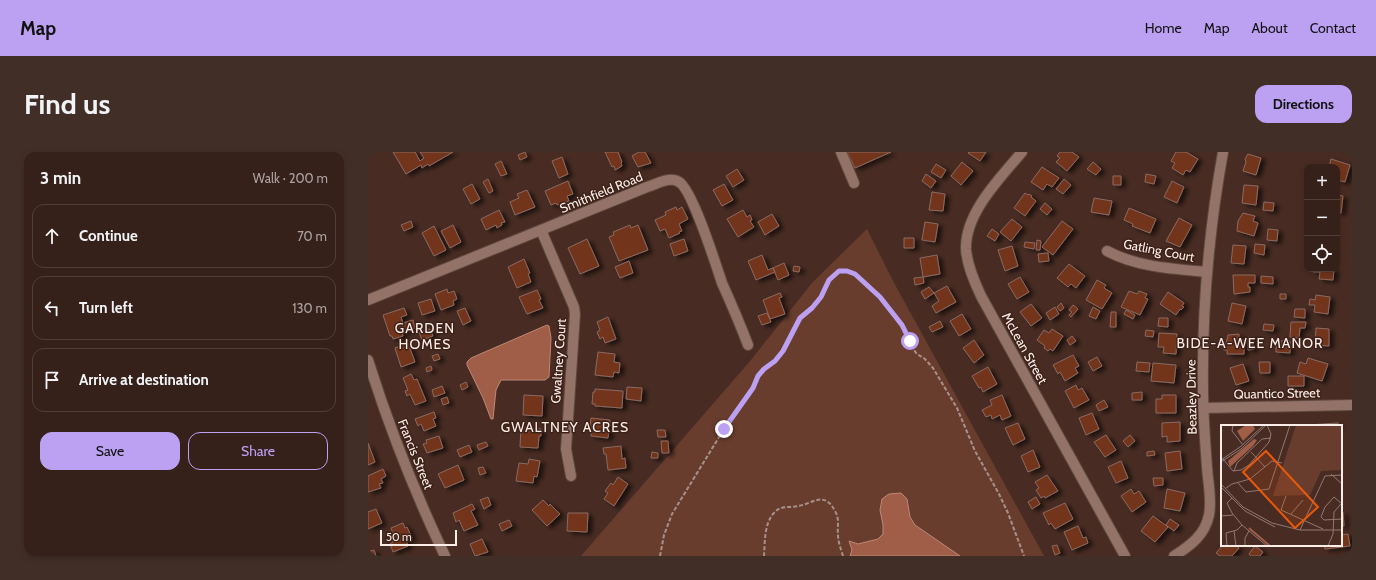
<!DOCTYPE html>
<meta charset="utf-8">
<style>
body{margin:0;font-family:Cabin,sans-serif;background:#412e27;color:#f1f3f6}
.controls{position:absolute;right:12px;top:12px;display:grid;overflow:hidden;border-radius:8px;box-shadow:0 2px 6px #0003}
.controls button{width:36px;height:36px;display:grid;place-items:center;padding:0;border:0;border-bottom:1px solid #503e39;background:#36211a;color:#f1f3f6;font:20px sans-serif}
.scale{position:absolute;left:12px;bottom:10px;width:77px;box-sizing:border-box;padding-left:4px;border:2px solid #fdede8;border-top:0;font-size:11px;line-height:14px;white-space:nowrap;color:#fdede8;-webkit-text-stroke:3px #3d2219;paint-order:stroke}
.stop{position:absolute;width:12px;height:12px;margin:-9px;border:3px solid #bca0f2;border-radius:50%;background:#fff}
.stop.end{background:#bca0f2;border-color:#fff;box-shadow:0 1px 4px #0008}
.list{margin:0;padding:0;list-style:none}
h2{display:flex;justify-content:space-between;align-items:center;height:52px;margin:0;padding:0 16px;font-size:17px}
h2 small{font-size:13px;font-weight:400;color:#aaa3a2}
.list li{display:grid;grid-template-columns:26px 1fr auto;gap:12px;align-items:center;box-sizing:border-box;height:64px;margin:0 8px 8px;padding:0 8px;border:1px solid #503e39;border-radius:12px}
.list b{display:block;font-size:15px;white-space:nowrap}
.list em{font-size:13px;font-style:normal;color:#aaa3a2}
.actions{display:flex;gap:8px;padding:12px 16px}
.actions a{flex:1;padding:9px 0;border:1px solid #bca0f2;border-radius:12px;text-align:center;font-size:14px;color:#bca0f2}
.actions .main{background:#bca0f2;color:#111}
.icon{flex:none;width:22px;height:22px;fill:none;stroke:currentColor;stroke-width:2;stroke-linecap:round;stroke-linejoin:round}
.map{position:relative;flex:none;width:984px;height:404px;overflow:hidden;border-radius:12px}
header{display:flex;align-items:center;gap:24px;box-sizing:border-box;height:56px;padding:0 20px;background:#bca0f2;color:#111}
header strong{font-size:19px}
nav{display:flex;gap:22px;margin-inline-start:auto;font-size:14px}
.intro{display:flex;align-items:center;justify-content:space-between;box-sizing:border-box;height:96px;padding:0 24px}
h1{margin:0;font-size:28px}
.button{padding:10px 18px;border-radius:12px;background:#bca0f2;color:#111;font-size:14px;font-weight:700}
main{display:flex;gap:24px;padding:0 24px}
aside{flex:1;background:#36211a;border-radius:12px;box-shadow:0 2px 6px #0003}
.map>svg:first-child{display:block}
</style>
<header>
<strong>Map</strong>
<nav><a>Home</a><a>Map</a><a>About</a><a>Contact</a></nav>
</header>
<div class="intro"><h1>Find us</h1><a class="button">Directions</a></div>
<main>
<aside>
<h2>3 min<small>Walk · 200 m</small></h2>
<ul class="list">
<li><svg class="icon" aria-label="ahead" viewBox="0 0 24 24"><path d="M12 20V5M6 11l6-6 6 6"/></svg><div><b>Continue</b></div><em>70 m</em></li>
<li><svg class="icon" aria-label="left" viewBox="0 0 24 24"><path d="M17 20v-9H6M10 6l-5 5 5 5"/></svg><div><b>Turn left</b></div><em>130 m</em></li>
<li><svg class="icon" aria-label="arrive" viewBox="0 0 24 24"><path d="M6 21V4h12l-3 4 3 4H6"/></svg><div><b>Arrive at destination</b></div></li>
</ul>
<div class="actions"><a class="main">Save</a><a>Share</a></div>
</aside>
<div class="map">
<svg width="984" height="404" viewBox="0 0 984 404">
<defs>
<filter id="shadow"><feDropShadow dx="4.5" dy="2.5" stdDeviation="2" flood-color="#0009"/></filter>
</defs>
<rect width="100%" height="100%" fill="#482c23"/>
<path fill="#693d2e" d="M499 77 525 129 676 404H213L383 208 444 131Z"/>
<path fill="#a05d47" stroke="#bc8877" d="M179 173 181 174 183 186 181 225 177 228H133L128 238 125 267H123L115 246 99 213V210L103 206Z
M533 341 539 347 542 365 547 373 592 404H482L484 398 481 389 490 392 510 387 515 382V373L512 358 514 347 521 342Z"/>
<path fill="#72341f" stroke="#8b6a60" filter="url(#shadow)" d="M25 0H47L52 9 56 6 52 0H85L61 14 60 12 54 16 53 13 38 22Z
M157 0 159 5 152 8 150 3Z
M237 0H250L254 10 253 11 254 14 247 18 246 14 244 15Z
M271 0H277L283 11 270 15 264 4Z
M479 0H523L487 16Z
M601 0H618L612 9 600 1Z
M692 0H704L711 5 699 19 688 10 692 6 689 4Z
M808 0H818L830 7 822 20 818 18 815 23 804 16 807 11 803 9Z
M880 2 893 6 888 23 875 19 878 10 877 7Z
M194 5 200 22 191 26 184 9Z
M963 7 982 13 977 30 969 28V15H961Z
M133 9 139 22 133 24 127 12Z
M594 10 605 19 593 33 583 24Z
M725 10 733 17 728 23 719 17Z
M568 12 578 18 573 26 563 20Z
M674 15 691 26 684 35 679 32 675 38 663 30Z
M369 17 376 28 365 35 358 24Z
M558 22 568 29 563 36 554 29Z
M778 22 788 24 786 32 777 30Z
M745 24H753V33H745Z
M120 27 125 39 121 41 115 30Z
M696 27 703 33 695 42 688 37Z
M200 29 205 42 199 44 201 49 189 53 188 51 183 53 177 39Z
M804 29 816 35 809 51 796 45Z
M104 32 112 47 103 52 95 37Z
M356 32 365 48 354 54 345 38Z
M876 33 890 34 888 53 874 51Z
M159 38 167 55 147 63 142 50 151 46 149 42Z
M564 40 577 42 575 59 561 58Z
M657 41 660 43 661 42 664 44 663 45 668 49 657 64 646 56Z
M969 43 975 44 973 61 969 60Z
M726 46 744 49 741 63 723 60Z
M896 50 906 51 905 59 895 58Z
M677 51 684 57 679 63 672 57Z
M308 55 309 58 314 55 320 67 311 72 314 79 311 80 312 81 301 86 297 77 292 79 287 68 298 63 297 60Z
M761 56 788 67 782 81 764 74 765 72 756 68Z
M131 58 137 70 133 71 134 73 129 76 128 73 118 78 113 67Z
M375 58 379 65 382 63 384 68 382 69 386 75 370 85 359 67Z
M875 61 887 64 885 69 890 71 886 84 869 79 870 69Z
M404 62 411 74 397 83 390 70Z
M811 66 824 73 812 95 798 89Z
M644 67 654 75 643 89 632 80Z
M43 69 45 75 36 79 33 73Z
M694 69 705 77 685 103 674 95Z
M557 70 570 72 567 90 554 88Z
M85 73 93 90 82 96 73 79Z
M262 73 263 76 270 73 280 98 251 109 241 85 246 83 245 80Z
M66 74 78 98 66 104 54 81Z
M624 77 631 82 627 89 619 84Z
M900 77 910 78 909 89 899 88Z
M536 86H546V96H536Z
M219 87 231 114 212 122 200 96Z
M316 87 320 99 306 104 302 92Z
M669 88 673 89 672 98H668Z
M657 90 667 91 666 97 656 95Z
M887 92 897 93 896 103 886 101Z
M865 93 878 94 876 112 863 111Z
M644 94 650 114 637 119 630 98Z
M680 101 681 109 671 110 670 102Z
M394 103 400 118 405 116 407 120 388 128 380 109Z
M569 103 572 122 555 125 552 106Z
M156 107 162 121 160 122 163 130 149 136 140 115Z
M261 109 265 121 252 126 247 115Z
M416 111 421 123 410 128 405 116Z
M701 112 717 124 708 136 703 132 700 135 689 126Z
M426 114 432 115 431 120 425 119Z
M945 117H966L965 128 951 127 952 120H945Z
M865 123H887V131H880V135H882V140L866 142Z
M893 124 905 125V132L893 131Z
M555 125 556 131 547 133 546 126Z
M652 125 661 140 649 147 640 132Z
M729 128 738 133 736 136 744 141 734 157 718 148Z
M579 134 588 150 568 161 564 154 571 149 566 141Z
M561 135 566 141 557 147 553 140Z
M79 137 80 141 86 139 89 147 85 149 86 153 73 158 67 142Z
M169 138 173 147 171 148 175 156 159 162 151 145Z
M761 139 769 142 771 139 779 142 777 146 780 147 772 163 753 155Z
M800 140 816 151 814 154 816 155 813 158 812 157 808 163 792 152Z
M412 141 414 145 411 146 417 162 402 167 395 148Z
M912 142H918V147H912Z
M948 143 962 145 960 162 946 160 947 153H941L942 147 947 148Z
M63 147 67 159 54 163 50 151Z
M693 151 696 156 692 159 689 155Z
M864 151 878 154 874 172 860 169Z
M663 152 674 166 663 174 652 160Z
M705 153 710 157 703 165 701 163 704 160 701 158Z
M687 155 691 162 682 168 678 161Z
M725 155 732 159 728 167 721 164Z
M36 156 39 163 33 165 35 171 45 168 47 176 34 180 35 184 25 187 24 184H22L15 163Z
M97 156 103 169 95 173 89 159Z
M927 157H937V166L926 165Z
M758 158 767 163 765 167 756 162Z
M743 160H748V175H742Z
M399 161 403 170 394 173 390 164Z
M594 162 603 177 591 184 582 169Z
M240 165 248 187 237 191 235 185 232 187 229 180 232 178 229 170Z
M791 166H800V175L790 174Z
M572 169 575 175 564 180 561 175Z
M923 170H938L937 176H932L931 186 922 185Z
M896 172 906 173 905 179 895 178Z
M948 176 961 177V194L947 193Z
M62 177 65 184 54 188 51 180Z
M684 177 695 184 685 199 682 197 680 199 676 196 677 194 669 188 676 178 681 181Z
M778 178 786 179 785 185 777 184Z
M791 181 809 182 808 202 795 201 796 195H790Z
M871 182V188H876V202H859V198H856V192H858L860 183Z
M704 184 708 189 702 193 699 188Z
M880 185 885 186V192H880Z
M606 188 616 203 606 211 595 196Z
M908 189H922V201L908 200Z
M40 191 47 210 33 215 27 196Z
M880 192H885L886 197 880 198Z
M230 200 247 202 246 210 252 211 251 221 246 220 245 225 227 223Z
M70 202 72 207 66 209 64 204Z
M705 203 711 214 707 216 710 221 697 229 692 220 690 222 685 213Z
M729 205 734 214 725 219 720 210Z
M940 206 960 212 954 229 929 221 932 210 938 212Z
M769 210 782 211 781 220 768 219Z
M891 210H902V221H892Z
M785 211 808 213 806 231 783 229Z
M875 212 881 229 868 233 862 216Z
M63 214 64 218 59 220 58 216Z
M620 215 629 232 615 240 613 235 611 236 604 224Z
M43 222 46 228 49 227 58 249 47 253 42 242 39 244 37 239 40 238 35 226Z
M920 224H936V234H920Z
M98 230 100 235 94 238 92 233Z
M708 233 710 238 714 236 721 248 706 256 697 239Z
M74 234 77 241 66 245 64 238Z
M259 235 274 236 273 249 258 247Z
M227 237 255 239 254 256 227 254V252H224L225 240H227Z
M774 240V248H764V241Z
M156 243 175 244 174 264 155 263Z
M634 243 643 264 634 268 632 263 624 267 623 263 618 265 614 258 624 253 622 248Z
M794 243H808V261H788V247H794Z
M79 245 81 251 75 253 73 247Z
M736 248 740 255 731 259 728 253Z
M66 260 68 266 65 267 68 274 56 279 53 272 50 274 47 267Z
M724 261 731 277 718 283 711 266Z
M223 266 242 268 240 286 223 284 224 274H222Z
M812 270V289L799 290V284L794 285V271Z
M650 271 657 287 645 293 637 276Z
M970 271 971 274H941L940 273Z
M153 275 173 277V284H171L170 296 152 295Z
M289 278H297L298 285H290Z
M738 283 748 298 737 305 726 290Z
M762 283 767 289 760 295 755 289Z
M71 284 75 296 59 301 55 292 59 291 58 288Z
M293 289H300L301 301H294Z
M118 290 120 294 111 298 109 293Z
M0 291 7 310 0 313Z
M101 293 104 300 92 305 89 298Z
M253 294 254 307 257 306 258 316 240 318 238 302H236L235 296Z
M665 298 672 315 660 320 653 304Z
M786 299 787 303 779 304V300Z
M812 299 814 317 799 319 797 301Z
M284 300 290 301V306H283Z
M161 307 172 309 169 325 166 324 165 331 148 329 151 311 160 312Z
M753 309 760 326 748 331 740 315Z
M90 313 96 328 77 336 70 322Z
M115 315 118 321 112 323 110 316Z
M15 317 18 324 13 327 15 331 11 332 13 336 0 340V324Z
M679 323 690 339 677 346 676 344 673 346 668 338 671 336 667 330Z
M250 325 260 332 246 354 236 347 240 341 237 339 243 331 245 333Z
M785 326H795V333L786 334Z
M763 337 766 342 771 339 778 350 764 360 753 344Z
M799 337 817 341 812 359 796 356Z
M120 345 123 353 116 357 112 348Z
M668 345 672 352 664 357 660 350Z
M175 348 181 354 182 352 192 362 179 374 164 358Z
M697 351 705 367 687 377 683 371 681 373 675 361Z
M104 352 107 357 103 359 110 373 96 379 91 368 88 370 85 361Z
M8 357 14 371 0 377V360Z
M973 360H975L976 374H973Z
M200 361H220L219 380 199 379Z
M785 364 800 375 787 390 773 379Z
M802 367 811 373 806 379 798 373Z
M141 368 144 374 134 379 131 372Z
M35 371 37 376 39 375 44 386 38 388 40 394 25 400 22 392 25 390 23 385 26 384 23 376Z
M710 374 715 386 718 385 720 391 704 398 696 380Z
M980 382 982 394 957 397 956 393H973V383Z
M114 387 120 400 107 404 102 392Z
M689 393 692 401 687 403 684 394Z
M855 393H867L871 396 864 404H852L848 401Z
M887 394 895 400 892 404H883L881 402Z
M6 398 8 404H0V400Z"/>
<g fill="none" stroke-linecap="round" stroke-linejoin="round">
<defs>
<path id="minor" d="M473 0 486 31
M654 0C632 26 597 61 598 97 599 113 606 129 613 144L757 404
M173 78 206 155 207 162 198 297 203 324
M739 99C769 115 805 117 839 120
M0 148 279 35C289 32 302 24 311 30 324 37 348 113 354 131 363 151 372 172 380 193
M0 208C21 275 47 341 77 404
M836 256 984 253
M806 404C822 394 837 383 841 363 844 347 840 331 839 315 837 289 835 262 835 236 834 157 841 78 855 0"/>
</defs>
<use href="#minor" stroke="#5f4840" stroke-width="12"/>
<path stroke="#a7918a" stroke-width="2" stroke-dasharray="4 2" stroke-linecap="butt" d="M292 404 296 383 304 362 356 277 385 236 390 224 396 217 407 209 415 199 432 166 444 157 453 145 461 128 471 119H479L487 122 512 145 534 173 546 198 549 202 557 207 565 216 589 256 607 299 631 342 640 361 656 404
M396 404C397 390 396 370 407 360 413 353 422 356 430 354 445 352 456 338 467 359 472 367 469 375 470 383 470 390 473 397 475 404"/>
<use href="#minor" stroke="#937267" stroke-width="10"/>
</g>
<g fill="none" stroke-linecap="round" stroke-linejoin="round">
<path stroke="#bca0f2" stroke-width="5" d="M356 277 385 236 390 224 396 217 407 209 415 199 432 166 444 156 453 145 461 128 471 119H479L487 122 512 145 534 173 542 189"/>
</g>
<g text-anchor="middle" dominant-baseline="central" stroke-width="3" stroke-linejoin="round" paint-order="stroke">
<g font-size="13" fill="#fdede8" stroke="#3d2219">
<text transform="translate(233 40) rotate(-22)">Smithfield Road</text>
<text transform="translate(791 98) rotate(11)">Gatling Court</text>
<text transform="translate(657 196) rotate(61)">McLean Street</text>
<text transform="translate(190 209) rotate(-86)">Gwaltney Court</text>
<text transform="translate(909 241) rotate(-1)">Quantico Street</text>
<text transform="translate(823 245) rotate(-91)">Beazley Drive</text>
<text transform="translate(48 302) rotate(68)">Francis Street</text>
</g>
<g font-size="14" letter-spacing="1" fill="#fdede8" stroke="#3d2219">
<text x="57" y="176">GARDEN<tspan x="57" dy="16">HOMES</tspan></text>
<text x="882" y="191">BIDE-A-WEE MANOR</text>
<text x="197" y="275">GWALTNEY ACRES</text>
</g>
</g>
<g transform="translate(853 273)">
<rect width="121" height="121" fill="#482c23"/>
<path d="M75 0H121V45L100 46 89 70 52 71Z" fill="#693d2e"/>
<path d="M25 0H32L34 4 22 16 16 6ZM33 14 36 15 32 21 9 42 7 36Z" fill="#a05d47"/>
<path fill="none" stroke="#a05d47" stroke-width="2" d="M28 103 49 121"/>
<path fill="none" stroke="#907972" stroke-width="1" d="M12 0 11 6 22 20M30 27 44 42M2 34 12 46 20 45 28 40 48 17 50 9 46 0M0 35 19 22 43 0M0 37 20 24 45 0M13 46 16 38 41 14 50 13M110 49 121 59M17 58 25 67 48 64 69 0M0 59 22 82 51 98 79 105H121M0 62 24 86 54 102M5 63 11 59 29 54 51 36 61 38M65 71 60 85 102 104M11 73 6 78 11 88 21 100 46 121M121 79 113 72 104 82 100 92 103 95 121 94M70 89 82 75M0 91 12 90M79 105 104 51 121 50M13 106 15 121M6 121 5 108 16 105 21 100M24 121V113L28 106M107 121 112 109 113 87 120 79"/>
<path fill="#e8590c" fill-opacity="0.15" stroke="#e8590c" stroke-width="2" d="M45 26 97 82 74 103 22 47Z"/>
<rect width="121" height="121" fill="none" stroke="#fdede8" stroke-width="2"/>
</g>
</svg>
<div class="controls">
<button>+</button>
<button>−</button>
<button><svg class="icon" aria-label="locate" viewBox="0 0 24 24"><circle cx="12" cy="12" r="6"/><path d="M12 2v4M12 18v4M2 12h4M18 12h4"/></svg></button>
</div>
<div class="scale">50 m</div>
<div class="stop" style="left:542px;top:189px"></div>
<div class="stop end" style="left:356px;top:277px"></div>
</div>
</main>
